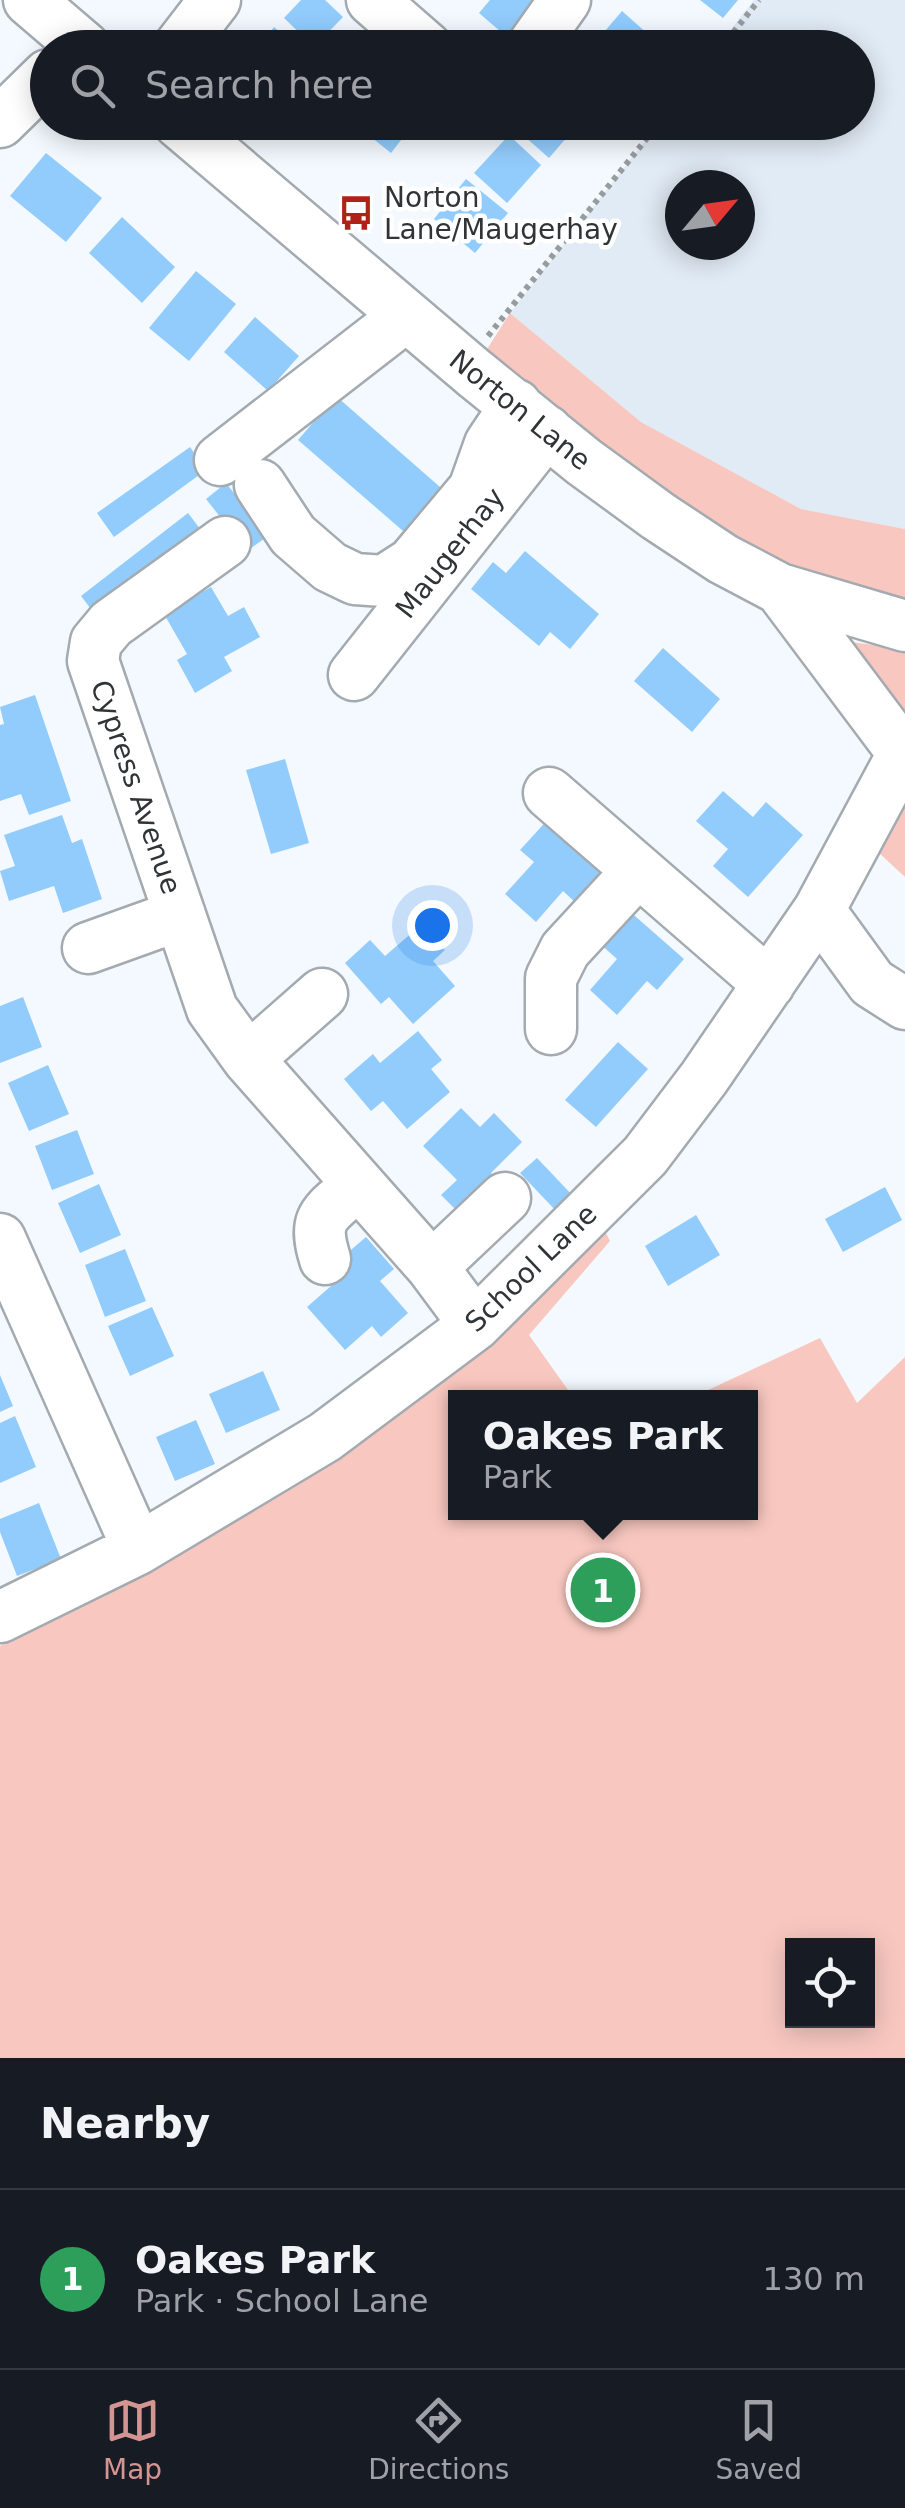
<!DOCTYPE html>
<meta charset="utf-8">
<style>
body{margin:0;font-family:"DejaVu Sans",sans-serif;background:#242831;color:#f1f3f6}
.controls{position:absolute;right:30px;bottom:30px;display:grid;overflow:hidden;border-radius:0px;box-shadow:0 5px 25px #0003}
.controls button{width:90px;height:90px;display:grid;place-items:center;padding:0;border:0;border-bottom:2px solid #363941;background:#171b24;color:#f1f3f6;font:50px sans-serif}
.compass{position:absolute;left:665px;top:170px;width:90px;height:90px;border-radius:50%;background:#171b24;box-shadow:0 5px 25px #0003;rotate:61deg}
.you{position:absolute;left:432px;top:925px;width:35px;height:35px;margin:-25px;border:8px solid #fff;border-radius:50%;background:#1a73e8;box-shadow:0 0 0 15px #1a73e833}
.badge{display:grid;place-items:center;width:65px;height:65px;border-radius:50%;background:#d49492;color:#fff;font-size:32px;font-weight:700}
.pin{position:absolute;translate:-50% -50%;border:5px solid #fff;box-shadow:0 2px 10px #0006}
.popup{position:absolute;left:448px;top:1390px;width:310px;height:130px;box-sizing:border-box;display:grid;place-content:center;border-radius:0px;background:#171b24;filter:drop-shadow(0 2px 8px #0005);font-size:32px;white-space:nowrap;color:#9ea1a6}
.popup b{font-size:38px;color:#f1f3f6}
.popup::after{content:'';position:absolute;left:50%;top:100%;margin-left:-20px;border:20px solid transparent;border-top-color:#171b24}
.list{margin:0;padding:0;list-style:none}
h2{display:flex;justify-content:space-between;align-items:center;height:130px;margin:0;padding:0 40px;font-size:42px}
h2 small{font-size:32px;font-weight:400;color:#9ea1a6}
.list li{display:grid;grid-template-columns:65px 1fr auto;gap:30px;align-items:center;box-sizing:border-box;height:180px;padding:0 40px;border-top:2px solid #363941}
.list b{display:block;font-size:38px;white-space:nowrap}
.list p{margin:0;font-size:32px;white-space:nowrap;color:#9ea1a6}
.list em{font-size:32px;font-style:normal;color:#9ea1a6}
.icon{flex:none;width:55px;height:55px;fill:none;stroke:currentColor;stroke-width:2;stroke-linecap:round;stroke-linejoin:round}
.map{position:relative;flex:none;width:905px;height:2058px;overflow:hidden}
.search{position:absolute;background:#171b24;box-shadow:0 5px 25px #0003;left:30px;right:30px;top:30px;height:110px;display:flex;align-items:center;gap:25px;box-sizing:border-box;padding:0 35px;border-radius:55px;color:#9ea1a6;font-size:38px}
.sheet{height:310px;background:#171b24}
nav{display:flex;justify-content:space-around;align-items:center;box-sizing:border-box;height:140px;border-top:2px solid #363941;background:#171b24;font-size:28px;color:#9ea1a6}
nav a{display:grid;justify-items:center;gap:5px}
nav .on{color:#d49492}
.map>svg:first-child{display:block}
</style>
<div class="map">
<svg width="905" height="2058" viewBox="0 0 905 2058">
<rect width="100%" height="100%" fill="#f3f9fe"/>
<path fill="#e1ebf5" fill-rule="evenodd" d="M754 0H905V529L801 509 641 422 510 313 659 123 858 122V48L717 47ZM680 185H740V245H680Z"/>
<path fill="#f8c8c0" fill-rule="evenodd" d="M510 313 641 422 801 509 905 529V605L848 595 698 524 482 357Z
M835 640 905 649V730Z
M905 775V877L865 840Z
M597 1215 610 1241 529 1335 573 1397 456 1398V1512H750V1398L693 1397 820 1338 857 1403 905 1357V2058H0V1646L342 1452ZM792 1946H868V2020H792Z"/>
<path fill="#92ccfc" d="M301 0H325L343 17 314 47 284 18Z
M490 0H533L538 4 508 38 479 13Z
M700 0H738L723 18Z
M622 11 658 43 654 48 593 45Z
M274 27 299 48H258Z
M352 122H415L391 153Z
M520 122H580L549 158 515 128Z
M509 135 541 165 507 203 474 173Z
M46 153 102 198 66 242 10 196Z
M466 179 508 213 475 253 434 219Z
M122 217 175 267 142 303 89 253Z
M196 271 236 304 189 361 149 328Z
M255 317 299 356 268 391 224 352Z
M336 396 448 494 410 537 298 440Z
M190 447 206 470 114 537 97 513Z
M226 483 268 536 247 551 206 499Z
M188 513 204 534 97 617 81 596Z
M525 551 599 614 570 649 550 632 539 646 471 589 493 562 506 573Z
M211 587 228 616 244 607 260 637 224 657 232 671 195 693 177 660 187 654 164 614Z
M663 648 720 699 692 732 634 681Z
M35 695 71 801 29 815 21 794 0 801V725L4 724 0 707Z
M285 759 309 843 271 854 246 770Z
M723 791 753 817 766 802 803 835 748 897 713 866 728 849 696 821Z
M62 815 72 843 82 839 102 899 63 913 54 886 9 901 0 871 15 866 4 835Z
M551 816 608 866 576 903 563 891 536 922 505 894 534 862 520 850Z
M627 909 684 959 657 990 647 981 617 1015 590 990 617 959 598 942Z
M422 924 445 950 433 961 455 986 413 1024 389 997 381 1004 345 963 370 940 385 956Z
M23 997 42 1047 0 1063V1006Z
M418 1031 442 1060 431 1069 450 1092 407 1129 383 1101 371 1111 344 1079 373 1054 380 1063Z
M618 1042 648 1069 596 1127 565 1100Z
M48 1065 69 1114 29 1131 8 1083Z
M461 1108 480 1127 494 1113 522 1142 491 1173 499 1181 463 1217 441 1195 457 1180 423 1146Z
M77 1130 94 1174 52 1190 35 1146Z
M537 1158 575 1198 559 1214 520 1173Z
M99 1184 121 1235 80 1253 58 1203Z
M885 1187 902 1220 843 1252 825 1219Z
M696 1215 720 1255 668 1286 645 1246Z
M366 1237 394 1269 380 1281 408 1313 381 1337 372 1326 345 1350 307 1307 339 1279 330 1268Z
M125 1249 146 1301 105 1317 85 1265Z
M152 1307 174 1356 130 1376 108 1326Z
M263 1371 280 1410 226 1433 209 1394Z
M0 1375 13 1406 0 1412Z
M15 1416 36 1467 0 1483V1423Z
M196 1420 215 1464 175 1481 156 1437Z
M39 1503 61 1559 17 1576 0 1532V1519Z"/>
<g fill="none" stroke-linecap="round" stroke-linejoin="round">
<defs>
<path id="minor" d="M29 0 85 48
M372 0 427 48
M178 48 215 0
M531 48 565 0
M0 122 48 75
M178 122 474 373 584 462 658 516 723 559 780 589 905 626
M220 460 406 316
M260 485 293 535 330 567 355 579 384 581 412 563 474 489 490 444 516 405
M225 542 111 624 96 642 93 661 212 1009 248 1059 432 1267 475 1325
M780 589 903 753
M354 675 547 431
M549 793 769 984
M819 910 872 983 905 1004
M88 948 180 915
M551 1029V978L565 950 637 872
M248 1059 322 994
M0 1239 138 1549
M325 1259C311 1215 327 1213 357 1185
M432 1267 505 1198
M0 1617 138 1549 325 1437 475 1325 645 1156 704 1078 819 910 905 750"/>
</defs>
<use href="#minor" stroke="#a3aab0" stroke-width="55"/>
<path stroke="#979c9f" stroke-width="6" stroke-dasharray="5 5" stroke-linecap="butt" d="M721 48 759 0
M488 336 660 122"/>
<use href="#minor" stroke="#fff" stroke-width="50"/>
</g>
<defs>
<symbol id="bus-bare" viewBox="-9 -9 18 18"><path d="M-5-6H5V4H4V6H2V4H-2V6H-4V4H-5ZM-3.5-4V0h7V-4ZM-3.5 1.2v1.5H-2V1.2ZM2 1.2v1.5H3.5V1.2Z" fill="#b02117" stroke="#fff" stroke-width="2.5" paint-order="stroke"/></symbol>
</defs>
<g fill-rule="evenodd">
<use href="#bus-bare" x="331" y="188" width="50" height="50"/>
</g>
<g text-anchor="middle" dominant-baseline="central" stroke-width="9" stroke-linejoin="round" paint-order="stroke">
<g font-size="28" fill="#313436" stroke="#fff" text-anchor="start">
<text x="384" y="197">Norton<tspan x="384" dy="32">Lane/Maugerhay</tspan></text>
</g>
<g font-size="28" fill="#313436" stroke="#fff">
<text transform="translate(520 410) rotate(39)">Norton Lane</text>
<text transform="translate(450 553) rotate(-52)">Maugerhay</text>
<text transform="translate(136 787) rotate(71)">Cypress Avenue</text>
<text transform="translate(531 1268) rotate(-44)">School Lane</text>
</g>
</g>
</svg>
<div class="controls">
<button><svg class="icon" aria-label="locate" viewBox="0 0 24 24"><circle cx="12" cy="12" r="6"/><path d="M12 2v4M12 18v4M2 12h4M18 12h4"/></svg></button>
</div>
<svg class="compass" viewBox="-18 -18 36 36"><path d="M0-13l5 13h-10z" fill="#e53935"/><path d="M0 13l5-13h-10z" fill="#9ea1a6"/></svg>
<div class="you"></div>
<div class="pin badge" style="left:603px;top:1590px;background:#2e9e5b">1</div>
<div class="popup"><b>Oakes Park</b>Park</div>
<div class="search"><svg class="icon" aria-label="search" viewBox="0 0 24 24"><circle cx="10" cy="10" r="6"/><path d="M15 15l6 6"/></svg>Search here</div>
</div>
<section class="sheet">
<h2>Nearby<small></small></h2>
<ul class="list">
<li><span class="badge" style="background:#2e9e5b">1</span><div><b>Oakes Park</b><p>Park · School Lane</p></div><em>130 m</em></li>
</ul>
</section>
<nav>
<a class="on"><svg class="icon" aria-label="map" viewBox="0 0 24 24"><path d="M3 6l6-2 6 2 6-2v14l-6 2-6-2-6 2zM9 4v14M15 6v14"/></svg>Map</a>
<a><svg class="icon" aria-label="directions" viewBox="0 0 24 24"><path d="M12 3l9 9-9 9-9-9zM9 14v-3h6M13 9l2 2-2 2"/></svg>Directions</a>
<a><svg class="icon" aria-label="saved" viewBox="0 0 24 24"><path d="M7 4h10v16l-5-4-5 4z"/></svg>Saved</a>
</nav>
